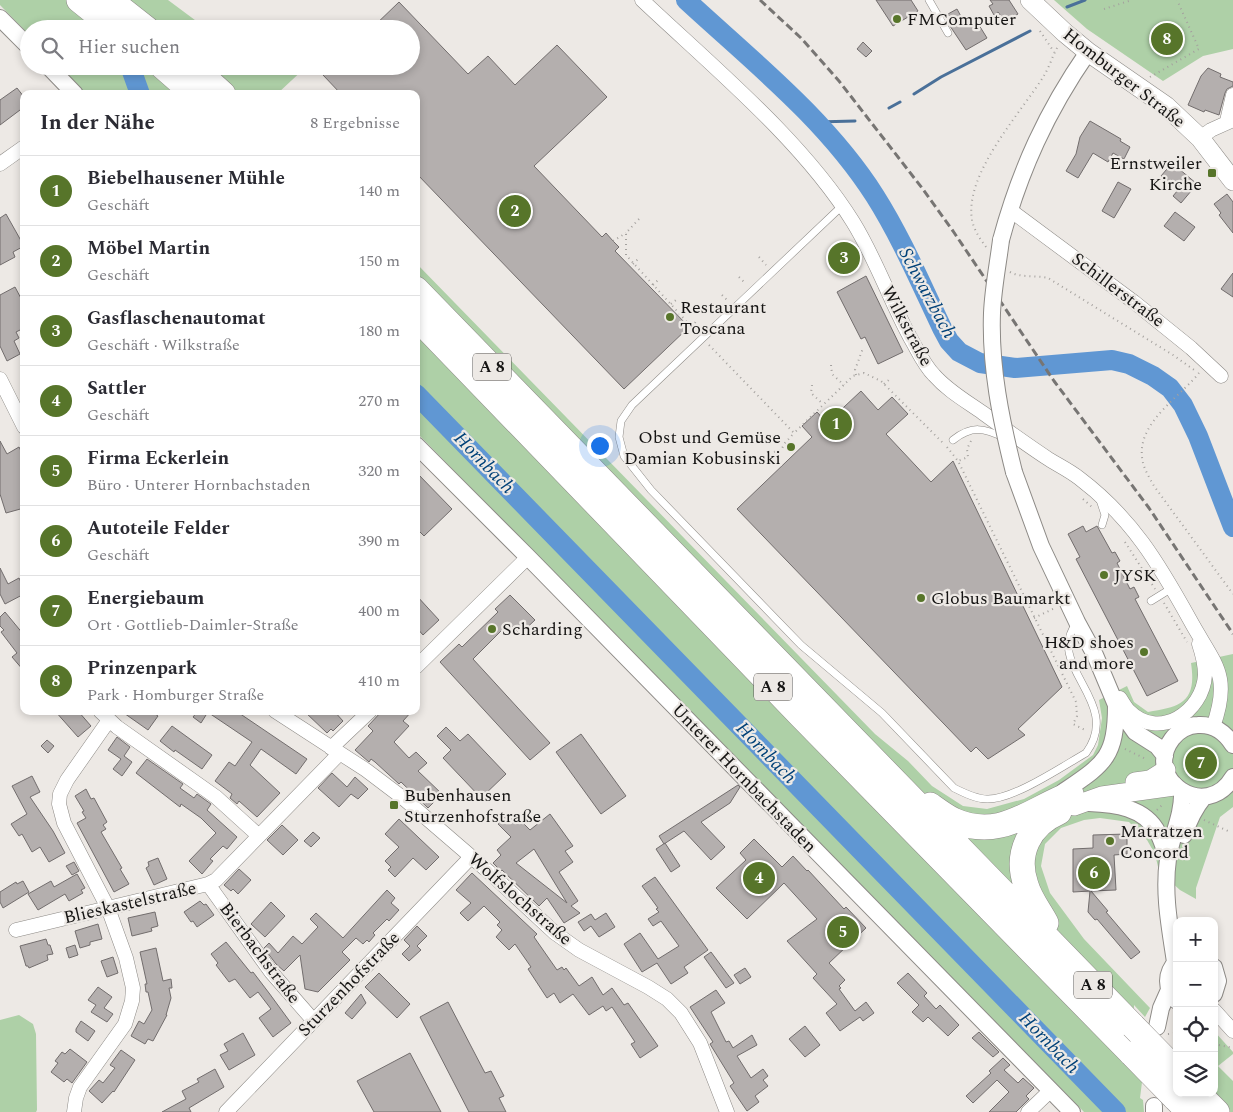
<!DOCTYPE html>
<html lang="de">
<meta charset="utf-8">
<style>
body{margin:0;font-family:Spectral,serif;background:#f7f7f7;color:#2b2b33}
.controls{position:absolute;right:15px;bottom:15px;display:grid;overflow:hidden;border-radius:10px;box-shadow:0 2px 8px #0003}
.controls button{width:45px;height:45px;display:grid;place-items:center;padding:0;border:0;border-bottom:1px solid #e1e1e2;background:#fff;color:#2b2b33;font:25px sans-serif}
.you{position:absolute;left:599px;top:445px;width:18px;height:18px;margin:-12px;border:4px solid #fff;border-radius:50%;background:#1a73e8;box-shadow:0 0 0 8px #1a73e833}
.badge{display:grid;place-items:center;width:32px;height:32px;border-radius:50%;background:#57752a;color:#fff;font-size:16px;font-weight:700}
.pin{position:absolute;translate:-50% -50%;border:2px solid #fff;box-shadow:0 1px 5px #0006}
.list{margin:0;padding:0;list-style:none}
h2{display:flex;justify-content:space-between;align-items:center;height:65px;margin:0;padding:0 20px;font-size:21px}
h2 small{font-size:16px;font-weight:400;color:#7c7c81}
.list li{display:grid;grid-template-columns:32px 1fr auto;gap:15px;align-items:center;box-sizing:border-box;height:70px;padding:0 20px;border-top:1px solid #e1e1e2}
.list b{display:block;font-size:19px;white-space:nowrap}
.list p{margin:0;font-size:16px;white-space:nowrap;color:#7c7c81}
.list em{font-size:16px;font-style:normal;color:#7c7c81}
.icon{flex:none;width:28px;height:28px;fill:none;stroke:currentColor;stroke-width:2;stroke-linecap:round;stroke-linejoin:round}
.map{position:relative;flex:none;width:1233px;height:1112px;overflow:hidden}
.search{position:absolute;background:#fff;box-shadow:0 2px 8px #0003;left:20px;top:20px;width:400px;height:55px;display:flex;align-items:center;gap:12px;box-sizing:border-box;padding:0 18px;border-radius:28px;color:#7c7c81;font-size:19px}
.panel{position:absolute;background:#fff;box-shadow:0 2px 8px #0003;left:20px;top:90px;width:400px;height:625px;border-radius:10px}
.map>svg:first-child{display:block}
</style>
<div class="map">
<svg width="1233" height="1112" viewBox="0 0 1233 1112">
<rect width="100%" height="100%" fill="#ede9e5"/>
<path fill="#aed0a7" d="M0 0H70L98 29H29V35L0 5Z
M126 0H168L207 29H153Z
M1054 0H1233V49L1203 56 1163 81 1087 29Z
M59 66H145L151 71 152 66H307L277 94H86Z
M416 263 875 734 908 761 932 786 963 806 987 809 1024 799 1059 780 1093 755 1098 745 1102 718 1099 700 1127 686 1134 702 1148 712C1181 707 1197 702 1191 663L1233 654V807L1220 817 1196 888V899L1180 890 1159 871 1155 854 1147 840 1129 822 1100 818 1084 820 1061 828 1045 844 1041 866 1050 893 1084 939 1150 1008 1145 1017 1134 1005 1133 1073 1142 1082 1140 1098 1143 1100 1144 1112H1084L416 432Z
M19 1015 33 1024 36 1034 37 1110 36 1112H0V1020Z
M1214 1031 1233 1052V1054L1218 1066 1233 1081V1112H1173L1177 1093H1214Z"/>
<g fill="none" stroke-linecap="round" stroke-linejoin="round">
<path stroke="#4a7099" stroke-width="3" d="M1067 7 1085 0
M914 94 941 77 1030 31
M889 108 900 102
M816 122 855 121"/>
<path stroke="#6097d3" stroke-width="20" d="M686 0C752 61 826 119 875 196 901 237 921 284 942 328L949 341 959 352 980 363 1015 368 1112 360 1129 364 1153 376 1170 388 1183 405 1198 436 1233 527
M130 66 140 94
M416 394 1116 1112"/>
</g>
<path fill="#b4afae" stroke="#726d6d" fill-rule="evenodd" d="M876 0H911L918 11 893 26Z
M990 0H1009L1018 14 1005 22 998 12 994 15 989 6 993 4Z
M399 2 468 74 488 56 515 85 557 45 607 97 534 166 602 237 606 233 613 241 619 247 615 251 689 327 624 389 416 173V94H341L323 75 332 66H411V29H371Z
M957 9 964 22 974 17 987 38 966 50 948 23 952 21 948 14Z
M863 42 872 51 866 57 857 49Z
M1208 68 1221 74 1220 77 1233 82V86L1227 89 1225 93 1219 115 1205 110 1204 112 1188 105 1201 76Z
M17 88 24 97V107L0 125V100Z
M1090 121 1121 139 1120 141 1130 147 1124 159 1113 153 1108 162 1093 153 1078 178 1066 171 1076 154 1080 137Z
M1172 163 1197 184 1181 203 1173 196 1178 190 1161 176Z
M1118 182 1131 189 1114 218 1102 211Z
M1227 194 1233 202V233L1219 215 1221 213 1214 204Z
M1175 212 1195 227 1184 241 1164 226Z
M6 214 24 246 13 252 15 257 0 265V218Z
M1233 273V297L1221 289Z
M866 276 903 352 878 364 865 337 861 339 837 292Z
M15 287 24 304V328L16 332 19 338 14 341 20 354 7 361 0 346V295Z
M861 391 878 410 892 397 908 414 886 434 931 482 953 461 1062 687 1018 729 1025 735 988 759 976 747 971 752 737 509 812 437 802 426 817 412 827 423Z
M0 441 7 454 19 447 24 457V508L6 513 0 494Z
M416 472 452 509 424 536 416 528Z
M1083 526 1086 532 1097 526 1112 553 1115 552 1120 561 1117 563 1130 589 1134 587 1139 597 1135 599 1178 681 1147 696 1076 559 1080 557 1068 534Z
M0 568 8 584 19 578 24 588V594L5 604 0 594Z
M416 595 439 620 423 635 416 627Z
M510 595 535 620 520 634 509 623 473 659 550 743 530 760 440 662 459 644 462 647 498 612 495 609Z
M5 612 24 635V671L12 657 17 653 1 632 4 630 0 626V617Z
M55 711H78L91 726 78 737Z
M121 711H151L158 716 148 730Z
M198 711H201L206 715 201 723 193 717Z
M206 711H236L307 759 296 774 261 749 250 765 280 793 257 817 239 801 237 804 230 798 232 794 215 781 229 762 235 766 252 742Z
M304 711H334L343 721 333 731 331 729 327 733Z
M382 711H412L403 721 409 726 394 742 409 758 416 752 427 763 418 771 442 794 428 808 401 782 399 784 375 762 371 759 369 762 355 750 373 731 368 726Z
M172 726 212 755 202 769 175 750 174 752 160 741Z
M446 727 460 741 468 734 506 774 481 798 443 758 451 750 437 736Z
M581 734 626 796 601 814 556 752Z
M117 737 130 747 124 756 132 762 122 776 113 769 121 759 108 750Z
M47 740 54 746 48 753 41 746Z
M147 759 183 784 180 788 194 798 197 794 211 804 207 810 237 837 227 849 223 846 210 859 213 861 202 874 189 861 216 833 201 818 181 804 180 807 136 773Z
M332 773 347 787 355 777 368 789 358 799 351 794 339 807 318 788Z
M32 776 40 792 30 797 53 831 65 853 49 862 40 847 32 852 22 834 19 836 11 824 27 814 12 786Z
M738 785 740 787 730 803 701 822 725 847 711 860 684 831 664 844 659 836Z
M86 789 91 799 94 798 107 822 103 825 106 829 101 832 122 868 120 869 129 884 114 892 77 823 86 818 82 812 84 811 75 796Z
M509 813 513 817 515 815 530 830 550 814 573 846 565 851 573 862 559 872 578 901 571 906 580 913 564 923 547 898 539 906 502 870 501 871 493 863 501 855 497 850 511 837 498 824ZM534 849 567 903 516 863Z
M399 819 439 857 426 870 413 858 395 877 388 870 391 867 385 861 399 847 385 834Z
M282 825 298 840 283 855 267 840Z
M313 832 320 838 311 847 304 841Z
M1127 834V854L1114 855 1116 890 1091 891 1108 911 1106 912 1140 952 1131 959 1097 919 1095 920 1088 912 1090 891 1073 892V849L1093 848V835Z
M754 839 782 867 793 856 807 871 808 870 844 909 846 907 866 928 829 963 845 980 839 986 841 988 839 989 855 1011 866 1002 874 1013 863 1021 860 1017 840 1031 826 1013 837 1004 813 978 817 974 787 941 817 919 784 883 747 919 716 888 746 860 740 853Z
M665 843 680 866 671 872 656 849Z
M158 858 167 879 154 885 146 868 149 866 148 862Z
M74 862 79 871 72 875 66 866Z
M239 869 251 880 238 894 233 889 231 891 224 885Z
M472 873 537 934 534 937 557 970 562 967 564 970 566 968 579 986 592 977 603 995 612 988 624 1005 628 1003 658 1046 640 1058 631 1044 635 1042 612 1007 606 1011 603 1006 589 1015 573 994 560 1003 554 993 547 998 528 969 531 967 515 944 509 950 496 937 502 930 497 925 500 922 484 906 468 921 460 913 471 903 456 890Z
M77 874 85 888 81 890 83 893 69 901 65 894 38 910 28 894 51 881 54 887Z
M655 877 708 950 684 967 688 973 671 984 657 963 642 972 624 944 640 933 658 959 679 946 661 921 653 926 648 919 659 912 656 909 658 908 642 886Z
M23 881 29 892 3 908 0 902V892L16 882 17 884Z
M387 890 395 898 391 903 399 910 389 921 387 919 373 933 375 935 369 942 367 940 363 944 356 938 342 952 350 960 318 992 305 989 300 955 284 971 276 964 264 948 269 943 278 953 293 936 302 944 318 927 310 919 316 913 343 938Z
M200 901 204 905 206 904 214 915 197 927 193 921 191 922 184 912Z
M271 902 285 916 265 937 251 924Z
M155 912 158 926 151 928 152 931 132 936 128 918Z
M606 913 615 927 599 937 591 926 584 931 578 922 591 914 595 920Z
M98 924 102 939 90 942V945L80 948 75 931Z
M417 926 427 936 417 946 421 950 409 961 402 954 410 946 404 940Z
M46 939 48 945H50L53 954 47 955 48 960 29 968 28 966H26L20 946Z
M226 942 251 973 253 972 269 993 291 1023 273 1037 259 1018 271 1009 258 992 250 998 235 979 229 982 216 965 218 963 211 954Z
M75 945 78 955 69 958 66 948Z
M156 948 163 981 171 979 172 988H169L171 998 166 1015H167L153 1041 148 1039 145 1044 131 1036 139 1021 144 1024 152 1010 148 992H146L145 984H147L140 952Z
M711 952 734 983 726 988 704 957Z
M113 957 118 973 107 977 101 961Z
M745 968 751 977 740 984 734 975Z
M379 973 410 1004 397 1018 365 987Z
M908 973 927 993 924 996 936 1009 940 1005 959 1025 948 1036 928 1017 923 1022 912 1012 919 1005 897 983Z
M98 987 112 997 104 1008 113 1014 107 1022 91 1012 96 1005 88 1000Z
M716 990 725 1003 711 1012 726 1042 729 1041 733 1048 752 1035 757 1045 737 1056 751 1078 763 1069 768 1076 763 1080 768 1086 755 1096 759 1102 747 1111 730 1086 734 1083 710 1044 713 1042 690 1007Z
M361 994 366 1003 352 1019 345 1013Z
M448 1002 485 1073 491 1071 504 1096 499 1098 506 1112H469L420 1017Z
M81 1021 95 1031 88 1041 76 1032V1029Z
M805 1026 820 1045 805 1057 789 1039Z
M979 1032 999 1052 993 1057 972 1038Z
M243 1033 255 1055 229 1070 220 1055 228 1051 224 1044Z
M70 1049 87 1062 72 1083 67 1079 64 1082 51 1072 58 1063 55 1061 62 1052 65 1054Z
M121 1050 135 1060 114 1092 113 1091 102 1103 89 1091 99 1080 103 1083 115 1068 110 1065Z
M410 1053 441 1112H374L357 1081Z
M1003 1058 1010 1065 1004 1070 1018 1083 1023 1078 1034 1088 1026 1096 1029 1099 1016 1112H989L1009 1092 997 1080 973 1103 966 1096 991 1073 989 1071Z
M215 1069 224 1087 189 1108 191 1112H162L186 1099 182 1091 199 1082 197 1079Z"/>
<g fill="none" stroke-linecap="round" stroke-linejoin="round">
<defs>
<path id="service" d="M929 0 948 33
M842 206 632 405 621 421 619 437 624 456 651 490 801 645 882 713 954 788C964 793 976 799 987 799 1013 800 1063 766 1086 753 1124 701 1043 667 1077 622
M953 440C972 425 984 428 1005 438
M1100 500 1105 515 1102 525
M1151 601 1172 588"/>
<path id="minor" d="M642 0C713 67 802 140 853 222 876 259 890 301 911 339 918 351 924 365 934 375 948 391 966 401 983 413 1005 429 1027 445 1050 460 1060 466 1070 471 1079 478 1132 518 1159 564 1190 620 1214 664 1232 674 1213 727
M1227 121 1233 95
M1200 138 1211 130 1233 120
M0 164 24 147
M1010 210 1134 302 1191 348 1221 376
M0 379 24 427
M416 667 528 557
M1120 698C1123 703 1126 708 1129 711 1159 741 1203 712 1205 675 1205 665 1202 653 1199 644
M100 711 117 727 216 797 259 836
M275 711 366 770 403 798 489 872 555 933 579 950 648 987 667 999 681 1013 700 1043 727 1112
M331 748 370 711
M208 884 271 972 313 1020
M16 930 208 884 216 880 340 753
M1214 1010 1233 1031
M74 1112 76 1098 80 1087 125 1024 132 1001 133 988 126 958 108 908 64 823 59 804 60 794 67 780 109 720
M226 1112 471 857
M1028 1112 1050 1091"/>
<path id="tertiary" d="M0 18 29 47
M48 66 75 94
M1001 240C1020 170 1047 111 1088 52
M416 445 528 557 1072 1112
M1014 472 1041 546 1077 622 1095 655 1116 705 1135 732 1157 746 1165 756
M1233 745C1225 732 1213 724 1198 725 1188 725 1178 731 1172 739 1142 779 1206 823 1233 777
M1063 792C1104 764 1116 758 1116 705
M1089 803C1114 804 1145 807 1158 833 1162 841 1165 851 1168 859
M1184 835C1189 820 1194 809 1204 797
M1177 961C1165 973 1165 989 1177 1001
M1175 962C1170 928 1163 894 1168 859 1171 837 1183 815 1182 792
M1214 967 1218 981 1214 994
M1157 1027 1161 1008 1169 990
M1154 1112V1106"/>
<path id="secondary" d="M1030 0 1065 33 1088 52 1166 106 1200 138 1233 181
M1135 782 1150 780 1166 770
M1074 806 1102 796 1174 786"/>
<path id="motorway" d="M79 0 115 29
M110 0 147 29
M162 66 194 94
M192 66 223 94
M416 289 1133 1026
M416 317 801 716 1132 1054
M930 805C937 810 945 816 953 820 1000 841 1029 810 1071 794
M1046 923C1039 910 1030 899 1026 885 1015 854 1029 825 1059 812
M1198 1093 1217 1112
M1174 1097 1189 1112"/>
</defs>
<use href="#service" stroke="#8d8a86" stroke-width="8"/>
<use href="#minor" stroke="#8d8a86" stroke-width="15"/>
<use href="#tertiary" stroke="#8d8a86" stroke-width="18"/>
<use href="#secondary" stroke="#8d8a86" stroke-width="20"/>
<use href="#motorway" stroke="#8d8a86" stroke-width="26"/>
<path stroke="#a4a19e" stroke-width="2" stroke-dasharray="1 4" stroke-linecap="butt" d="M1104 9 1132 0
M1040 31 1054 52
M1150 77 1199 49 1177 0
M639 219 626 233V255L697 333
M613 241 626 233
M986 247C980 239 974 230 972 220 964 173 1022 112 1045 74 1050 65 1053 55 1058 46
M759 257 766 265
M633 264 638 259
M1010 272C1021 278 1035 275 1048 278L1173 355 1197 372
M739 277 746 284
M653 285 658 280
M722 295 729 302
M671 304 676 300
M692 327 697 320
M709 345 794 433 853 376 864 373 881 381 944 444
M831 365 832 374 844 385
M1199 373C1180 397 1138 422 1142 457 1143 468 1149 477 1154 486L1233 594
M856 375 855 370 863 348
M884 384 890 379
M812 385 811 393 823 404
M971 441 967 449 968 457 958 461 1076 702 1077 716 1073 724 1087 731
M947 447 958 461
M774 452 781 450 785 443 794 433
M1083 499 1093 508
M1125 542 1155 589
M1164 603 1187 642
M1034 618 1055 608
M1125 749 1146 759
M1157 810 1164 803
M1204 820 1228 831
M1168 1034 1177 1033
M1214 1044 1233 1048"/>
<use href="#service" stroke="#fff" stroke-width="7"/>
<use href="#minor" stroke="#fff" stroke-width="14"/>
<use href="#tertiary" stroke="#fff" stroke-width="16"/>
<use href="#secondary" stroke="#fff" stroke-width="19"/>
<use href="#motorway" stroke="#fff" stroke-width="25"/>
<path stroke="#777573" stroke-width="3" stroke-dasharray="8 4" stroke-linecap="butt" d="M760 0 801 38 839 81 922 188 953 231 1054 381 1149 508 1233 634"/>
<defs>
<path id="tertiary-bridge" d="M1001 240C998 264 993 289 992 313 990 367 1001 420 1014 472"/>
<path id="motorway-bridge" d="M1133 1026 1177 1071
M1132 1054 1174 1097"/>
</defs>
<use href="#tertiary-bridge" stroke="#8d8a86" stroke-width="18" stroke-linecap="butt"/>
<use href="#motorway-bridge" stroke="#8d8a86" stroke-width="26" stroke-linecap="butt"/>
<use href="#tertiary-bridge" stroke="#fff" stroke-width="16"/>
<use href="#motorway-bridge" stroke="#fff" stroke-width="25"/>
</g>
<g fill="#57752a" stroke="#ede9e5" stroke-width="2">
<circle cx="897" cy="19" r="5"/>
<rect x="1207" y="168" width="10" height="10" rx="2.5"/>
<circle cx="670" cy="317" r="5"/>
<circle cx="791" cy="447" r="5"/>
<circle cx="1104" cy="575" r="5"/>
<circle cx="921" cy="598" r="5"/>
<circle cx="492" cy="629" r="5"/>
<circle cx="1144" cy="652" r="5"/>
<rect x="389" y="800" width="10" height="10" rx="2.5"/>
<circle cx="1110" cy="841" r="5"/>
</g>
<g text-anchor="middle" dominant-baseline="central" stroke-width="4.5" stroke-linejoin="round" paint-order="stroke">
<g fill="#ede9e5" stroke="#565452" stroke-width="1">
<rect x="473" y="353.5" width="38" height="27" rx="4"/>
<rect x="754" y="673.5" width="38" height="27" rx="4"/>
<rect x="1074" y="971.5" width="38" height="27" rx="4"/>
</g>
<g font-size="16" font-weight="bold" fill="#151413">
<text x="492" y="367">A 8</text>
<text x="773" y="687">A 8</text>
<text x="1093" y="985">A 8</text>
</g>
<g font-size="18" fill="#151413" stroke="#ede9e5" text-anchor="start">
<text x="907" y="19">FMComputer</text>
<text x="1202" y="163" text-anchor="end">Ernstweiler<tspan x="1202" dy="21">Kirche</tspan></text>
<text x="680" y="307">Restaurant<tspan x="680" dy="21">Toscana</tspan></text>
<text x="781" y="437" text-anchor="end">Obst und Gemüse<tspan x="781" dy="21">Damian Kobusinski</tspan></text>
<text x="1114" y="575">JYSK</text>
<text x="931" y="598">Globus Baumarkt</text>
<text x="502" y="629">Scharding</text>
<text x="1134" y="642" text-anchor="end">H&amp;D shoes<tspan x="1134" dy="21">and more</tspan></text>
<text x="404" y="795">Bubenhausen<tspan x="404" dy="21">Sturzenhofstraße</tspan></text>
<text x="1120" y="831">Matratzen<tspan x="1120" dy="21">Concord</tspan></text>
</g>
<g font-size="18" fill="#151413" stroke="#ede9e5">
<text transform="translate(1124 78) rotate(38)">Homburger Straße</text>
<text transform="translate(1118 290) rotate(37)">Schillerstraße</text>
<text transform="translate(907 326) rotate(62)">Wilkstraße</text>
<text transform="translate(744 778) rotate(46)">Unterer Hornbachstaden</text>
<text transform="translate(520 899) rotate(41)">Wolfslochstraße</text>
<text transform="translate(130 903) rotate(-13)">Blieskastelstraße</text>
<text transform="translate(260 953) rotate(53)">Bierbachstraße</text>
<text transform="translate(349 984) rotate(-46)">Sturzenhofstraße</text>
</g>
<g font-size="19" font-style="italic" fill="#004178" stroke="#ede9e5">
<text transform="translate(927 293) rotate(62)">Schwarzbach</text>
<text transform="translate(484 463) rotate(46)">Hornbach</text>
<text transform="translate(766 753) rotate(46)">Hornbach</text>
<text transform="translate(1049 1043) rotate(46)">Hornbach</text>
</g>
</g>
</svg>
<div class="controls">
<button>+</button>
<button>−</button>
<button><svg class="icon" aria-label="locate" viewBox="0 0 24 24"><circle cx="12" cy="12" r="6"/><path d="M12 2v4M12 18v4M2 12h4M18 12h4"/></svg></button>
<button><svg class="icon" aria-label="layers" viewBox="0 0 24 24"><path d="M12 4l9 5-9 5-9-5zM3 14l9 5 9-5"/></svg></button>
</div>
<div class="you"></div>
<div class="pin badge" style="left:836px;top:424px">1</div>
<div class="pin badge" style="left:515px;top:211px">2</div>
<div class="pin badge" style="left:844px;top:258px">3</div>
<div class="pin badge" style="left:759px;top:878px">4</div>
<div class="pin badge" style="left:843px;top:932px">5</div>
<div class="pin badge" style="left:1094px;top:873px">6</div>
<div class="pin badge" style="left:1201px;top:763px">7</div>
<div class="pin badge" style="left:1167px;top:39px">8</div>
<div class="search"><svg class="icon" aria-label="search" viewBox="0 0 24 24"><circle cx="10" cy="10" r="6"/><path d="M15 15l6 6"/></svg>Hier suchen</div>
<section class="panel">
<h2>In der Nähe<small>8 Ergebnisse</small></h2>
<ul class="list">
<li><span class="badge">1</span><div><b>Biebelhausener Mühle</b><p>Geschäft</p></div><em>140 m</em></li>
<li><span class="badge">2</span><div><b>Möbel Martin</b><p>Geschäft</p></div><em>150 m</em></li>
<li><span class="badge">3</span><div><b>Gasflaschenautomat</b><p>Geschäft · Wilkstraße</p></div><em>180 m</em></li>
<li><span class="badge">4</span><div><b>Sattler</b><p>Geschäft</p></div><em>270 m</em></li>
<li><span class="badge">5</span><div><b>Firma Eckerlein</b><p>Büro · Unterer Hornbachstaden</p></div><em>320 m</em></li>
<li><span class="badge">6</span><div><b>Autoteile Felder</b><p>Geschäft</p></div><em>390 m</em></li>
<li><span class="badge">7</span><div><b>Energiebaum</b><p>Ort · Gottlieb-Daimler-Straße</p></div><em>400 m</em></li>
<li><span class="badge">8</span><div><b>Prinzenpark</b><p>Park · Homburger Straße</p></div><em>410 m</em></li>
</ul>
</section>
</div>
